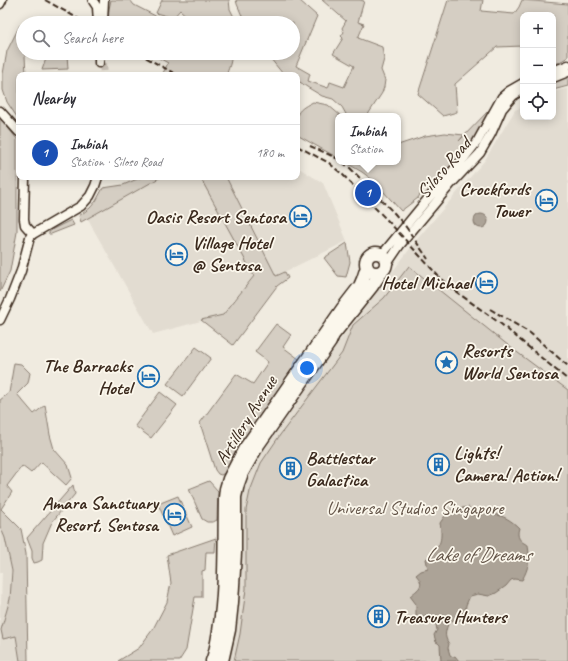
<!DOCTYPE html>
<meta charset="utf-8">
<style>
body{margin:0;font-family:Caveat,sans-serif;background:#f2f2f3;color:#2b2b33}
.controls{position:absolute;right:12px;top:12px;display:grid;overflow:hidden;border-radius:8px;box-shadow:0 2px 10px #0003}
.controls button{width:36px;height:36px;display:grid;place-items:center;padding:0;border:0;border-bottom:1px solid #e1e1e2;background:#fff;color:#2b2b33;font:20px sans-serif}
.you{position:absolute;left:307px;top:368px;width:14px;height:14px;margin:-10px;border:3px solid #fff;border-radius:50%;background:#1a73e8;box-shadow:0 0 0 6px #1a73e833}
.badge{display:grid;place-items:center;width:26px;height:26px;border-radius:50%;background:#7c3aed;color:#fff;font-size:13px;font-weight:700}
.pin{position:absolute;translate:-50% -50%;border:2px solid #fff;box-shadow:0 1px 4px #0006}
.popup{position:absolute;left:335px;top:113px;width:66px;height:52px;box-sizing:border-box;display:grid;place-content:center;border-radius:8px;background:#fff;filter:drop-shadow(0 1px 3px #0005);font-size:13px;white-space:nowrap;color:#7c7c81}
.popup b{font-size:15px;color:#2b2b33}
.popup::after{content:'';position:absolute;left:50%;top:100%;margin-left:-8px;border:8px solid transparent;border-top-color:#fff}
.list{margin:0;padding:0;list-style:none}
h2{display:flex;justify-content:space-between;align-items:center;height:52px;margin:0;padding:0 16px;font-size:17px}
h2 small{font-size:13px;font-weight:400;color:#7c7c81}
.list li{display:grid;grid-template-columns:26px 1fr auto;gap:12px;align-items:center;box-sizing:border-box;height:56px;padding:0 16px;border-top:1px solid #e1e1e2}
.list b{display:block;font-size:15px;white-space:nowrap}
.list p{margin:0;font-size:13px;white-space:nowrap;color:#7c7c81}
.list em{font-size:13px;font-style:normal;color:#7c7c81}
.icon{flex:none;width:22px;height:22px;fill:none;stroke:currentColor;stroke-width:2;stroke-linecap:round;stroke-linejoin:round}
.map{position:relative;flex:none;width:568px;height:661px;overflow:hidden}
.search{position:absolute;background:#fff;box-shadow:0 2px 10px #0003;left:16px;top:16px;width:284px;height:44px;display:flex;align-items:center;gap:10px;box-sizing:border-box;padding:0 14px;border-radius:22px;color:#7c7c81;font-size:15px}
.panel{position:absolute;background:#fff;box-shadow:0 2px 10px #0003;left:16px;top:72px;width:284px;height:108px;border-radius:8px}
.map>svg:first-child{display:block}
</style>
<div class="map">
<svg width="568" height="661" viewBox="0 0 568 661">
<rect width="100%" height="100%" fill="#f0ebe0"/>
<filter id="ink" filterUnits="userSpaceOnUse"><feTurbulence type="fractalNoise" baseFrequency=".025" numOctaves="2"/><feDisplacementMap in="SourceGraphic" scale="8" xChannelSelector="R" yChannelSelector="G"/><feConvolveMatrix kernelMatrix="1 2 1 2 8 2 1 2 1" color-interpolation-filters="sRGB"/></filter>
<g filter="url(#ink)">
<path fill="#e2dcd1" d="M568 88V661H227L233 634 240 587 241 499 250 474 263 452 341 339 419 237 485 160 515 110 523 106V117H553V92Z
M297 167 323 183 347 241 276 276 226 177H297Z
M161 177H203L254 276 223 315 153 334 87 218Z
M0 526 5 538 12 571 10 599 1 630 16 636 20 661H0V605L1 603 2 572H0Z"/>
<path fill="#d5cec3" stroke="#887c70" d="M111 0H130L134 5 169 23H108L109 9Z
M162 0H229L230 9 237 23H205L189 18 180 10 173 18 156 13Z
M236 0H299L317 16 296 66 310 74 308 81 328 88 330 82 344 87 354 66 333 54 343 38 341 36 344 32 342 28 346 21 322 0H360L364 1 358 22 364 24 358 38 382 47 384 59 381 70 385 80 384 87 382 93 367 116H347L342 107 333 99 322 96 307 87 297 80V75H286L283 74 266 53H293V23H272L269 21 267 23H245L237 4Z
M448 0H483L481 11 514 14 519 7 522 0 568 4V57L558 63 553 64V15H523V46L497 47 455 84 457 112 443 116 418 94Z
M20 25 23 28V53H27L25 56 26 75H19V120L7 102 3 90V74L7 51Z
M48 53 67 54 68 69 42 70Z
M150 53H230C233 59 229 67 227 73V75H162L168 63Z
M568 74V86L553 90V81Z
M313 102 328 105 341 116H338V158L297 135C297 115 293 112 313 102Z
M491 108 489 115 472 144 431 186 426 184 418 198 401 211 374 181 362 172 345 162H398V145L425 136 445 133 464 135 459 141Z
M0 118 17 139V232L10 271 0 292Z
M142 177H161L81 222 79 216 90 208 96 201 103 188 123 185Z
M203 177H226L276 276 285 272 288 278 277 286 233 345 201 320 223 315 254 276 201 179Z
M71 220 74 225 51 234H49V232L53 229Z
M347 243 350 262 346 277 338 276 324 258Z
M409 266 514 350 568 390V661H234L240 634 246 589V510L250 491 261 463 280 435 342 353 353 325 384 298Z
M276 324 291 335 283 347 299 359 241 443 225 473 221 475 218 474 215 470 200 423 236 374 253 384 268 362 255 352Z
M196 347 211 358 183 396 167 384Z
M14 363 21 364 30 373 28 383 17 394 34 414 45 405 50 435 54 449 68 465 72 478 66 485 41 462 31 473 22 466 7 486 12 492 1 509 21 529 26 554 28 661H20L16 636 3 639 1 630 10 599 12 571 5 538 0 526V400L9 393Z
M160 392 177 405 151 438 135 426Z
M209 481 218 491 217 520 213 522H207L202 519 189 489Z
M73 485 75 494 52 522 43 543 42 560 38 562 34 563 32 558V551L27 538Z
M178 496 192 527 172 536 158 504Z
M216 538 215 552H206L205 570 202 571V597H195L186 650 179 661H118L139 648 153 629 167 602 171 583 167 555Z"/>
<path fill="#aca397" stroke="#7f7367" d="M474 221a7 7 0 1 1 14 0a7 7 0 1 1-14 0Z
M469 507 471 515 482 514V511L491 510V512H493V514C504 516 511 520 519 528 516 537 520 542 528 545 530 559 529 568 522 580L514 579 511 580 506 586 496 593 489 596 478 594 470 596 466 605 465 615 462 620 449 621C446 631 443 635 449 644L448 648 450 655 453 657 455 656 459 661H441L440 645 438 643 436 642 434 635 437 630 436 625 428 616 422 618H416V604L410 596C418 589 426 586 416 575L421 571 428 569 426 559C440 547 443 542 440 523L449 510H462V508Z"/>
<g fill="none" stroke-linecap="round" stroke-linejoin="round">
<path stroke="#ccc4b9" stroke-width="8" stroke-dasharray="8 4" stroke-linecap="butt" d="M103 63 104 75"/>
<defs>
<path id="street" d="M93 1 97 7 98 23
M0 4 2 0
M103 21 104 0
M99 53V63
M553 71 568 65
M553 78 568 72
M0 111 19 132
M25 177 24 219 25 225 33 234
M380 253 385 251 426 201 465 157 477 142 502 97 509 91 523 83
M385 267 400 245 436 202 451 184 480 153 491 134 502 109 513 96 519 92 523 90
M0 320 10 299 21 271 30 237 33 234 81 206 90 196 95 186 98 177"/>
<path id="secondary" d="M366 263a10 10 0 1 1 20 0a10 10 0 1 1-20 0Z
M212 661C216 652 217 641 219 631 226 587 224 542 225 498L226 489 229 479 244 450 343 308 360 286 363 279 367 267
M222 661 229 630 232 602 235 553V497L238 484 242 473 258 445 330 342 333 335 372 286 382 271"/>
</defs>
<use href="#street" stroke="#3b2a1e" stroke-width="11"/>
<use href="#secondary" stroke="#3b2a1e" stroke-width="15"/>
<use href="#street" stroke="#fbf7ec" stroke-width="8"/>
<use href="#secondary" stroke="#fbf7ec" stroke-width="12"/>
<path stroke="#3b2a1e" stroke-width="2" stroke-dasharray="6 3" stroke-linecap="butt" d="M45 0 86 23
M138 53 177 75
M297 146 329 163 343 175 389 222 441 279 451 288 501 324 568 380
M310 146 330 155 338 159
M342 162 350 168 395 214 406 227 428 259
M490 309 530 333 568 366"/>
</g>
</g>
<defs>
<symbol id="hotel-ring" viewBox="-11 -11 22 22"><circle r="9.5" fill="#fbf7ec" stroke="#1f6fb2" stroke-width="1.5"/><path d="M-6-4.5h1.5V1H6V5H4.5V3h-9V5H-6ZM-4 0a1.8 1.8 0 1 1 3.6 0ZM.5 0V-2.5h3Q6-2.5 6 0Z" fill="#1f6fb2"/></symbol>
<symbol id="sight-ring" viewBox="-11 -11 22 22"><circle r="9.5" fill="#fbf7ec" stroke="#1f6fb2" stroke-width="1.5"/><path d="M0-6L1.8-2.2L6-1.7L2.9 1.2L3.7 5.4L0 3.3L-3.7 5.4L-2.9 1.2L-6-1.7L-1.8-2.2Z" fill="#1f6fb2"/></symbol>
<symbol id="building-ring" viewBox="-11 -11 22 22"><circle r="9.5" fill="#fbf7ec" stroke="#1f6fb2" stroke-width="1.5"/><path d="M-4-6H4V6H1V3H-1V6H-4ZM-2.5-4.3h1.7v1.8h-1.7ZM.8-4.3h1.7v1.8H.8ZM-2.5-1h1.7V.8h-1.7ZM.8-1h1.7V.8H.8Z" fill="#1f6fb2"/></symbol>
</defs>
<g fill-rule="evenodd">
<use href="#hotel-ring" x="534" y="188" width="25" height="25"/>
<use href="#hotel-ring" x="288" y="204" width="25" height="25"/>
<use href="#hotel-ring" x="164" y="242" width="25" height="25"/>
<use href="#hotel-ring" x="474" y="270" width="25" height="25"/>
<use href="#sight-ring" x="434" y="350" width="25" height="25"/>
<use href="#hotel-ring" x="136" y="364" width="25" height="25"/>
<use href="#building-ring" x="426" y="452" width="25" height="25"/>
<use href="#building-ring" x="278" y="456" width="25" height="25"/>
<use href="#hotel-ring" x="162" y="502" width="25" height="25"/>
<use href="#building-ring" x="366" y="604" width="25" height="25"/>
</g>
<g text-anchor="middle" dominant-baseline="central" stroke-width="3.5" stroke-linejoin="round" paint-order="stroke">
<g font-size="19" fill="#3b2a1e" stroke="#fbf7ec">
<text transform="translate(444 168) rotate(-50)">Siloso Road</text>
<text transform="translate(246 420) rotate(-58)">Artillery Avenue</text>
</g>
<g font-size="19" font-weight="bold" fill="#3b2a1e" stroke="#fbf7ec" text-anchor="end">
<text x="530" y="189">Crockfords<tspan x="530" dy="22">Tower</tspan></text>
<text x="286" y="217">Oasis Resort Sentosa</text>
<text x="192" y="243" text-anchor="start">Village Hotel<tspan x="192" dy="22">@ Sentosa</tspan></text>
<text x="472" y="283">Hotel Michael</text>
<text x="462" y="351" text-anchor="start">Resorts<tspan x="462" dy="22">World Sentosa</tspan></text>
<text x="132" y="366">The Barracks<tspan x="132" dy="22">Hotel</tspan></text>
<text x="454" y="453" text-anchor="start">Lights!<tspan x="454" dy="22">Camera! Action!</tspan></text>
<text x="306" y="458" text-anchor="start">Battlestar<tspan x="306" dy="22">Galactica</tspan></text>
<text x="158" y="503">Amara Sanctuary<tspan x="158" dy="22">Resort, Sentosa</tspan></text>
<text x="394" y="617" text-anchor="start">Treasure Hunters</text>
</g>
<g font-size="19" fill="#625347" stroke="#fbf7ec">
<text x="415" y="508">Universal Studios Singapore</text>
</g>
<g font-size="20" font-style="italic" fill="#635448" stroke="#fbf7ec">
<text x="478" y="554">Lake of Dreams</text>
</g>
</g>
</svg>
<div class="controls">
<button>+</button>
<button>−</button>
<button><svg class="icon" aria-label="locate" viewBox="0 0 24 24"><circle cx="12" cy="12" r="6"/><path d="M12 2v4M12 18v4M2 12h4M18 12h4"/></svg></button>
</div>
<div class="you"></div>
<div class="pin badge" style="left:368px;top:193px;background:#1a4fb4">1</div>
<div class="popup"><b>Imbiah</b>Station</div>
<div class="search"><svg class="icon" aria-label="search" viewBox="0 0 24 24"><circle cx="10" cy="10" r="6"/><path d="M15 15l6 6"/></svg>Search here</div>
<section class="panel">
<h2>Nearby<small></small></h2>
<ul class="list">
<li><span class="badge" style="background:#1a4fb4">1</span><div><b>Imbiah</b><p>Station · Siloso Road</p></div><em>180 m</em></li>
</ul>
</section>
</div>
